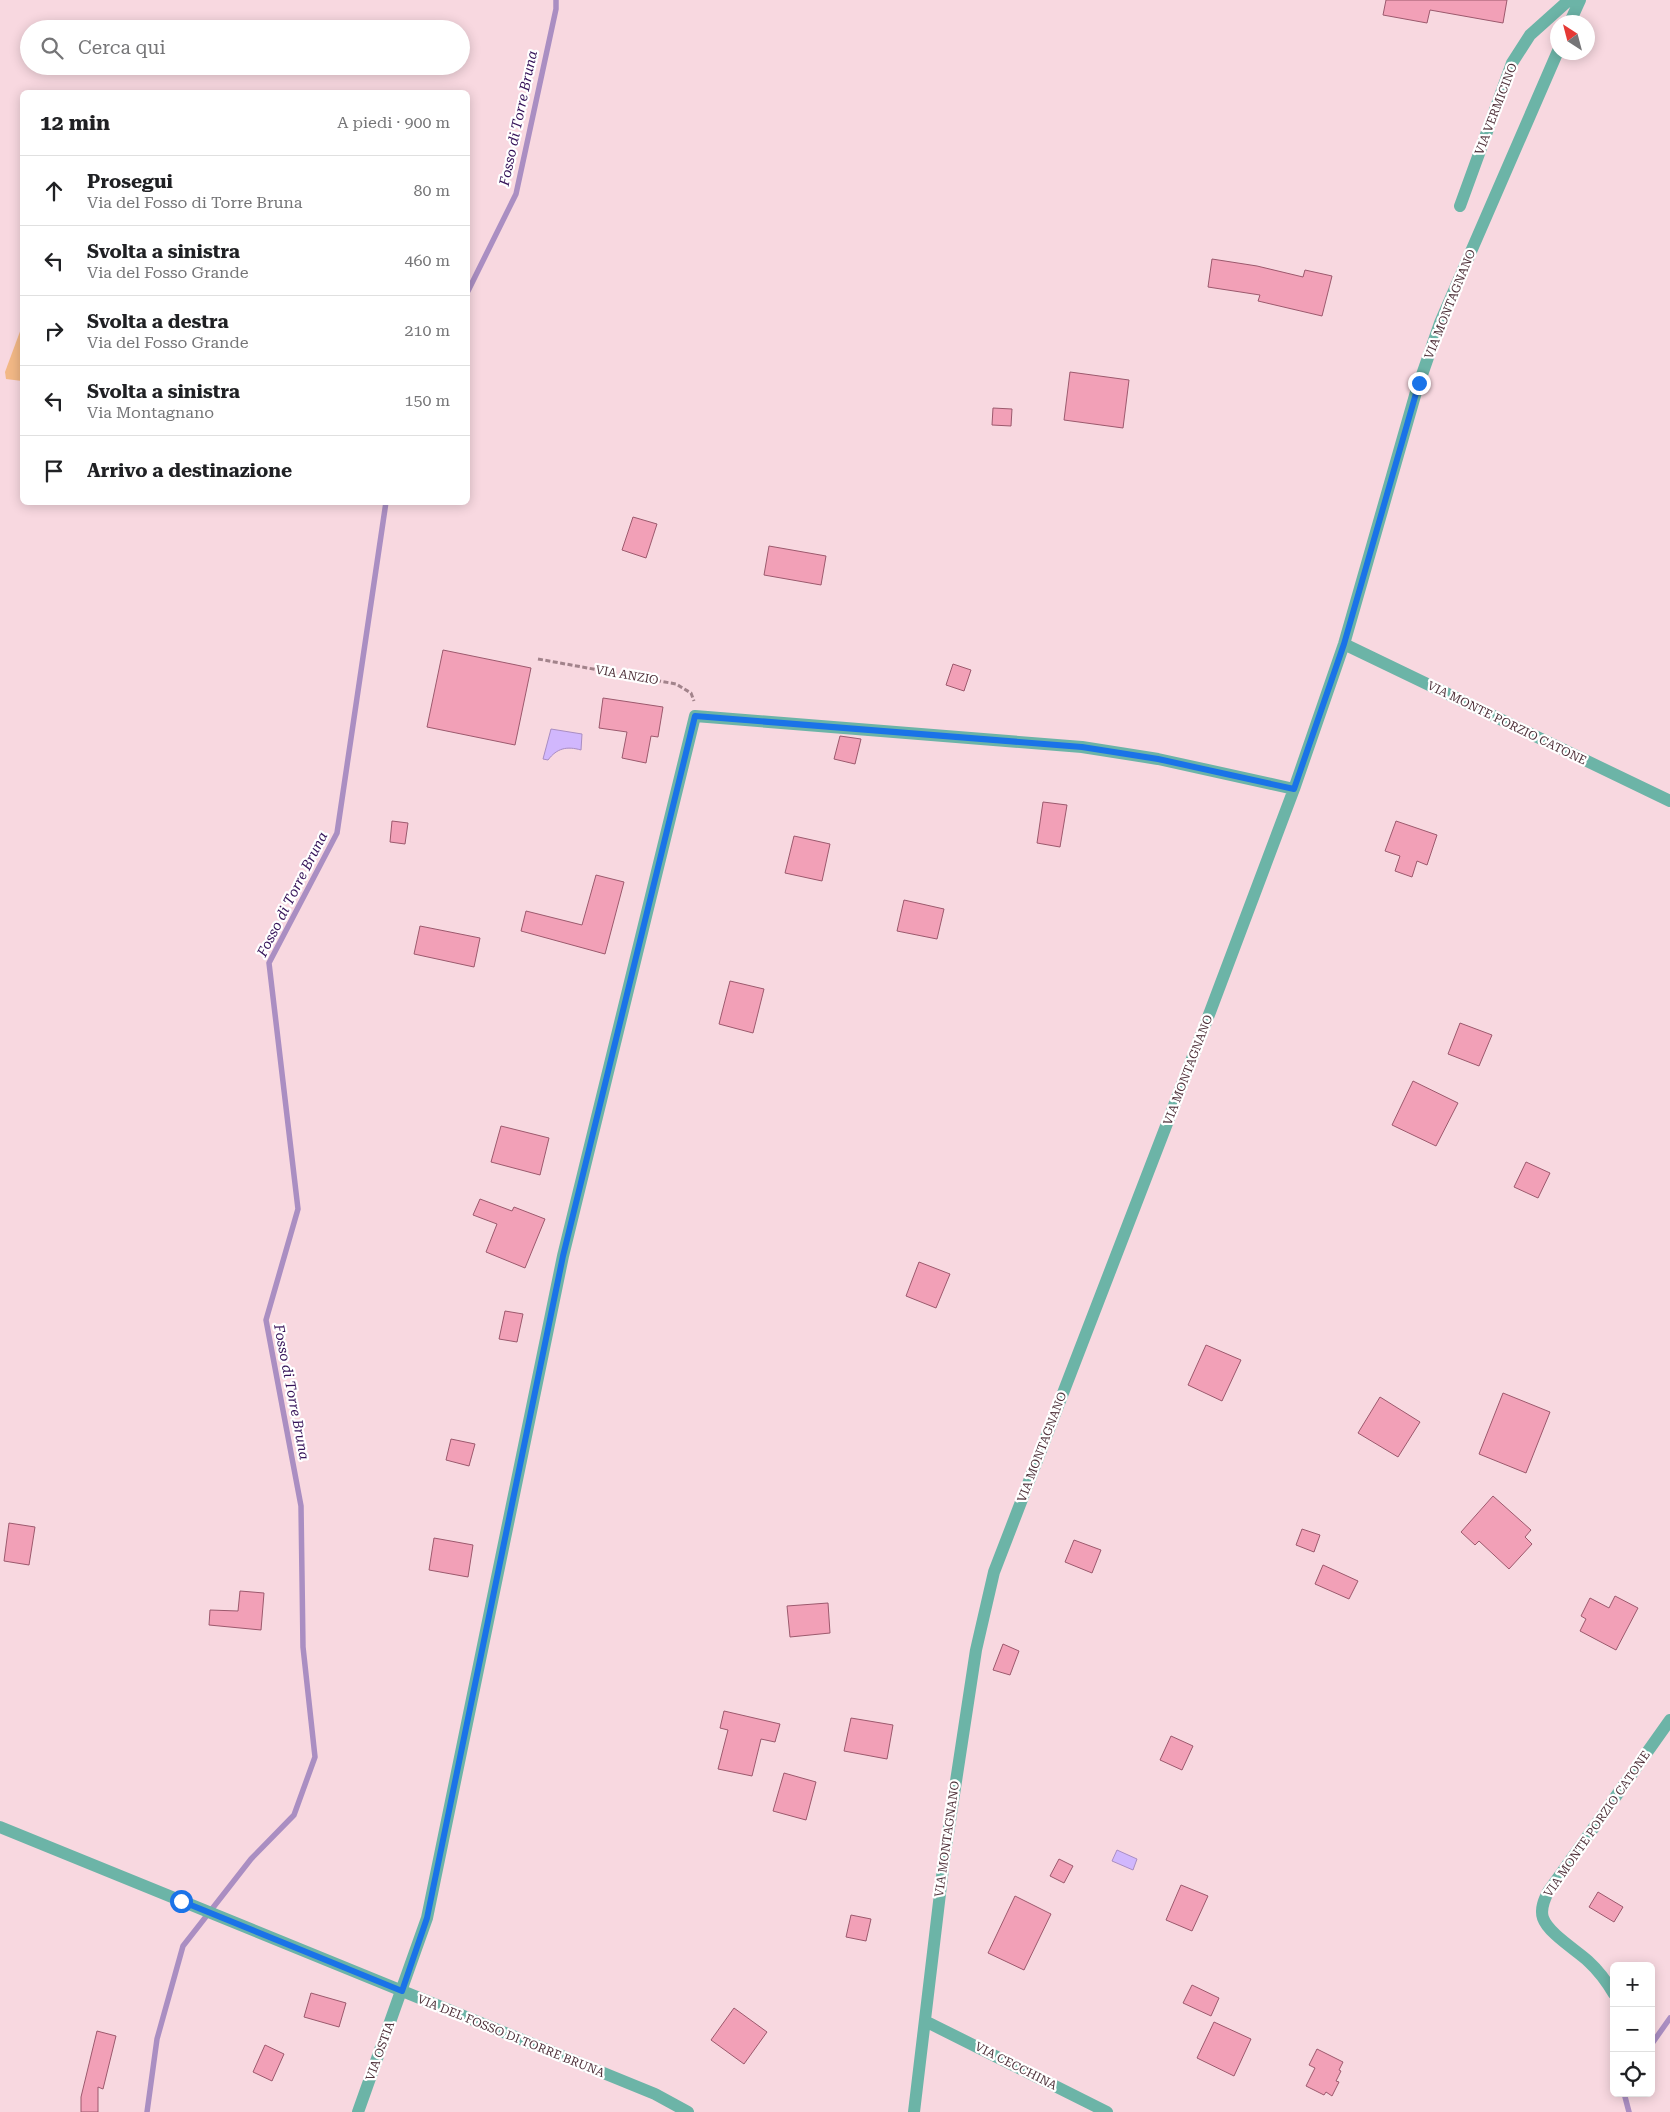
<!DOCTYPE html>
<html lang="it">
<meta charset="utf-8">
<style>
body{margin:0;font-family:"Roboto Serif",serif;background:#f2f2f2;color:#202124}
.controls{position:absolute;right:15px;bottom:15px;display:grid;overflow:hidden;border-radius:8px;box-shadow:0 2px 12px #0003}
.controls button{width:45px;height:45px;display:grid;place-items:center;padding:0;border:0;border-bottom:1px solid #e0e0e0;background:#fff;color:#202124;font:25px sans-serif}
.compass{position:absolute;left:1550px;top:15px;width:45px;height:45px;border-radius:50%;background:#fff;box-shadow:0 2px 12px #0003;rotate:324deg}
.stop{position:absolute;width:15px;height:15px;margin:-11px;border:4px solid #1a73e8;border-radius:50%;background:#fff}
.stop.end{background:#1a73e8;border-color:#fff;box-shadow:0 1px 5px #0008}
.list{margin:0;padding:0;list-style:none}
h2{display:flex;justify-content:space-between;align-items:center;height:65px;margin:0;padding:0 20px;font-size:21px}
h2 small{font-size:16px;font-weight:400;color:#757577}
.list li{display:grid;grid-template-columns:32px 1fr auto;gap:15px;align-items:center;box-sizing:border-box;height:70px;padding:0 20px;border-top:1px solid #e0e0e0}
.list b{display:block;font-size:19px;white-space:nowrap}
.list p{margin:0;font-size:16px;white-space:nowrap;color:#757577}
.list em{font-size:16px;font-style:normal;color:#757577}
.icon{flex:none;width:28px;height:28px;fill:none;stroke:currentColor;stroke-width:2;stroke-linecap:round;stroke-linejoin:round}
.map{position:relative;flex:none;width:1670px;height:2112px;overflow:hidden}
.search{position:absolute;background:#fff;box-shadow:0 2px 12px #0003;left:20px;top:20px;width:450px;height:55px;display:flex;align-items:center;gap:12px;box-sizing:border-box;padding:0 18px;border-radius:28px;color:#757577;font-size:19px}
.panel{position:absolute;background:#fff;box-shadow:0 2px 12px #0003;left:20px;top:90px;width:450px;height:415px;border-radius:8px}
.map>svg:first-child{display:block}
</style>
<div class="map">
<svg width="1670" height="2112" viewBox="0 0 1670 2112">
<rect width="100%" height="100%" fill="#f8d8e0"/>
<path fill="#f2b886" d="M22 326V381L6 379 5 372Z"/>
<path fill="#d1b7fd" stroke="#aa8ec2" d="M551 729 582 734 581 750C567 746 557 748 548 760L543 759Z
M1117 1850 1137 1859 1133 1870 1112 1861Z"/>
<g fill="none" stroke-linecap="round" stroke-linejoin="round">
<path stroke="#aa8ec2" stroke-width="5.5" d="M468 291 516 194 556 9V0
M1651 2045 1670 2018
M1624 2093 1629 2112
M147 2112 157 2039 183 1946 251 1859 294 1815 315 1757 303 1647 301 1506 266 1320 298 1209 269 963 337 833 386 502"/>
</g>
<path fill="#f2a0b7" stroke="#9c596d" d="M1386 0H1507L1503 23 1430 10 1427 23 1383 15Z
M1212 259 1257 266 1303 277 1305 270 1332 276 1322 316 1258 301 1260 295 1208 287Z
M1070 372 1129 380 1123 428 1064 420Z
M993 408 1012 409 1011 426 992 425Z
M633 517 657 524 646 558 622 550Z
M769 546 826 556 821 585 764 575Z
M443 650 531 668 515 745 427 727Z
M953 664 971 670 964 691 946 685Z
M603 698 663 707 658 737 651 736 646 763 622 758 627 732 599 728Z
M840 736 861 739 855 764 834 759Z
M1043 802 1067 805 1060 847 1037 843Z
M392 821 408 823 405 844 390 842Z
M1396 821 1437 835 1427 865 1417 861 1412 877 1395 871 1400 856 1385 851Z
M794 836 830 844 822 881 785 873Z
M596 875 624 882 605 954 521 931 526 911 582 925Z
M904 900 944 909 937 939 897 931Z
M420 926 480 938 474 967 414 954Z
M730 981 764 989 753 1033 719 1024Z
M1460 1023 1492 1035 1479 1066 1448 1054Z
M1413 1081 1458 1103 1436 1146 1392 1125Z
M501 1126 549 1138 540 1175 491 1162Z
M1526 1162 1550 1173 1538 1198 1514 1187Z
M480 1199 512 1211 514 1207 545 1219 525 1268 486 1252 497 1224 473 1215Z
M919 1262 950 1274 936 1308 906 1296Z
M505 1311 523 1314 517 1342 499 1339Z
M1206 1345 1241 1360 1222 1401 1188 1385Z
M1503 1393 1550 1412 1526 1473 1479 1454Z
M1380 1397 1420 1422 1398 1457 1358 1433Z
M451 1439 475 1444 469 1466 446 1460Z
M1493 1496 1531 1530 1525 1537 1532 1544 1509 1569 1479 1541 1475 1545 1461 1532Z
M9 1523 35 1527 29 1565 4 1561Z
M1302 1529 1320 1535 1314 1552 1296 1545Z
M434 1538 473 1545 468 1577 429 1570Z
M1074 1540 1101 1550 1092 1573 1065 1562Z
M1323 1565 1358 1581 1349 1599 1315 1584Z
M240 1591 264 1593 261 1630 209 1625 210 1610 238 1611Z
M1615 1596 1638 1608 1616 1650 1580 1631 1586 1619 1581 1616 1590 1598 1609 1608Z
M828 1603 830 1633 790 1637 787 1606Z
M1003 1644 1019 1651 1010 1675 993 1670Z
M724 1711 780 1724 775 1742 761 1739 752 1776 718 1769 728 1730 720 1728Z
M851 1718 893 1725 887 1759 844 1751Z
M1171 1736 1193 1746 1182 1770 1160 1760Z
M784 1773 816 1782 806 1820 773 1811Z
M1059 1859 1073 1866 1064 1883 1050 1876Z
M1181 1885 1208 1896 1192 1931 1166 1920Z
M1598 1892 1623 1907 1614 1922 1589 1907Z
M1015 1896 1051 1914 1024 1970 988 1953Z
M851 1915 871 1919 866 1941 846 1937Z
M1192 1985 1219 1998 1211 2016 1183 2003Z
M311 1993 346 2003 339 2027 304 2017Z
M734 2008 767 2032 744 2064 711 2040Z
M1214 2022 1251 2039 1234 2076 1197 2058Z
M97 2031 116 2036 103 2089 98 2087V2112H81V2097Z
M265 2045 284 2054 272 2081 253 2072Z
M1317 2049 1343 2062 1339 2070 1341 2071 1336 2081 1339 2082 1332 2096 1326 2092 1324 2095 1306 2086 1315 2068 1309 2065Z"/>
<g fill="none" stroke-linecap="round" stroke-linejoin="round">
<path stroke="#a2838b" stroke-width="3" stroke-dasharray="5 2.5" stroke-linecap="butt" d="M538 659 676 684 691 693 694 701"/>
<path stroke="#6cb4a7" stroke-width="12" d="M1570 22 1580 0
M1460 206 1512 63 1530 35 1569 0
M1344 644 1670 801
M0 1827 655 2094 688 2112
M1614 1994C1607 1982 1599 1971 1588 1961 1576 1950 1548 1933 1543 1918 1540 1909 1544 1900 1548 1892L1670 1720
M925 2021 1107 2112
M358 2112 427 1918 563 1256 695 716 1082 747 1158 759 1294 789
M914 2112 944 1860 976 1650 994 1572 1210 1012 1294 789 1344 644 1416 392 1440 323 1558 51"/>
</g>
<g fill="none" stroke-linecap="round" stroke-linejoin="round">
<path stroke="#1a73e8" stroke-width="6" d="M181 1901 402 1991 427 1918 563 1256 695 716 1082 747 1158 759 1294 789 1344 644 1419 383"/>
</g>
<g text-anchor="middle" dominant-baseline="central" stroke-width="4.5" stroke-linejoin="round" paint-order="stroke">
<g font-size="12" fill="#4e3039" stroke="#fff">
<text transform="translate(1496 109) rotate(-69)">VIA VERMICINO</text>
<text transform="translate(1450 304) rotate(-68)">VIA MONTAGNANO</text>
<text transform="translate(627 675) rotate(10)">VIA ANZIO</text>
<text transform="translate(1507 723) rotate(26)">VIA MONTE PORZIO CATONE</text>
<text transform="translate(1188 1070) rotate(-69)">VIA MONTAGNANO</text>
<text transform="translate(1042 1447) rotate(-69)">VIA MONTAGNANO</text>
<text transform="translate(1597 1824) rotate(-55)">VIA MONTE PORZIO CATONE</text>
<text transform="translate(947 1839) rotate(-82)">VIA MONTAGNANO</text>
<text transform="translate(511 2036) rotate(22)">VIA DEL FOSSO DI TORRE BRUNA</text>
<text transform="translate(380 2051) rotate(-70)">VIA OSTIA</text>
<text transform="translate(1016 2066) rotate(27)">VIA CECCHINA</text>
</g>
<g font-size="14" font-style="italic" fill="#351359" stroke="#fff">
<text transform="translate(518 118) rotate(-78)">Fosso di Torre Bruna</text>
<text transform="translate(292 894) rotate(-63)">Fosso di Torre Bruna</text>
<text transform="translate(292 1392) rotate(79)">Fosso di Torre Bruna</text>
</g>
</g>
</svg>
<div class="controls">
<button>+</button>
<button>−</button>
<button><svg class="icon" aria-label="locate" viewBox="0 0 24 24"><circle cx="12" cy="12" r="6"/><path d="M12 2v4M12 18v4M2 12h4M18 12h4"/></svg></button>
</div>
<svg class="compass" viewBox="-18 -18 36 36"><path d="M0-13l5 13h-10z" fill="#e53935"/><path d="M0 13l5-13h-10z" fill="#757577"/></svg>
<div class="stop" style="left:181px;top:1901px"></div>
<div class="stop end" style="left:1419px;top:383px"></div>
<div class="search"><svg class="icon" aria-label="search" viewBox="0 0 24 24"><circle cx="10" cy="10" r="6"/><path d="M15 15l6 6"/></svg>Cerca qui</div>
<section class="panel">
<h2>12 min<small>A piedi · 900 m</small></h2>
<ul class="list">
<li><svg class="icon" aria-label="ahead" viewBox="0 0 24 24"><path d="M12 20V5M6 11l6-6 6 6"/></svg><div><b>Prosegui</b><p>Via del Fosso di Torre Bruna</p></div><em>80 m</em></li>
<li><svg class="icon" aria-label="left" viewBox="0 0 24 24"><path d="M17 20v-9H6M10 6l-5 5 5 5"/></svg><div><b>Svolta a sinistra</b><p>Via del Fosso Grande</p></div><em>460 m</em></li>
<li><svg class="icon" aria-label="right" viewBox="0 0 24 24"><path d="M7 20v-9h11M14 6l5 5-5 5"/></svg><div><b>Svolta a destra</b><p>Via del Fosso Grande</p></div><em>210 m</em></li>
<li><svg class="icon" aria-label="left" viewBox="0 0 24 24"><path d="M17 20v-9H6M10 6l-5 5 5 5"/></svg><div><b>Svolta a sinistra</b><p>Via Montagnano</p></div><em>150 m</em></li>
<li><svg class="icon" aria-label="arrive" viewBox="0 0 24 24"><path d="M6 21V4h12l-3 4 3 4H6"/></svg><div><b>Arrivo a destinazione</b></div></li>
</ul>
</section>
</div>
